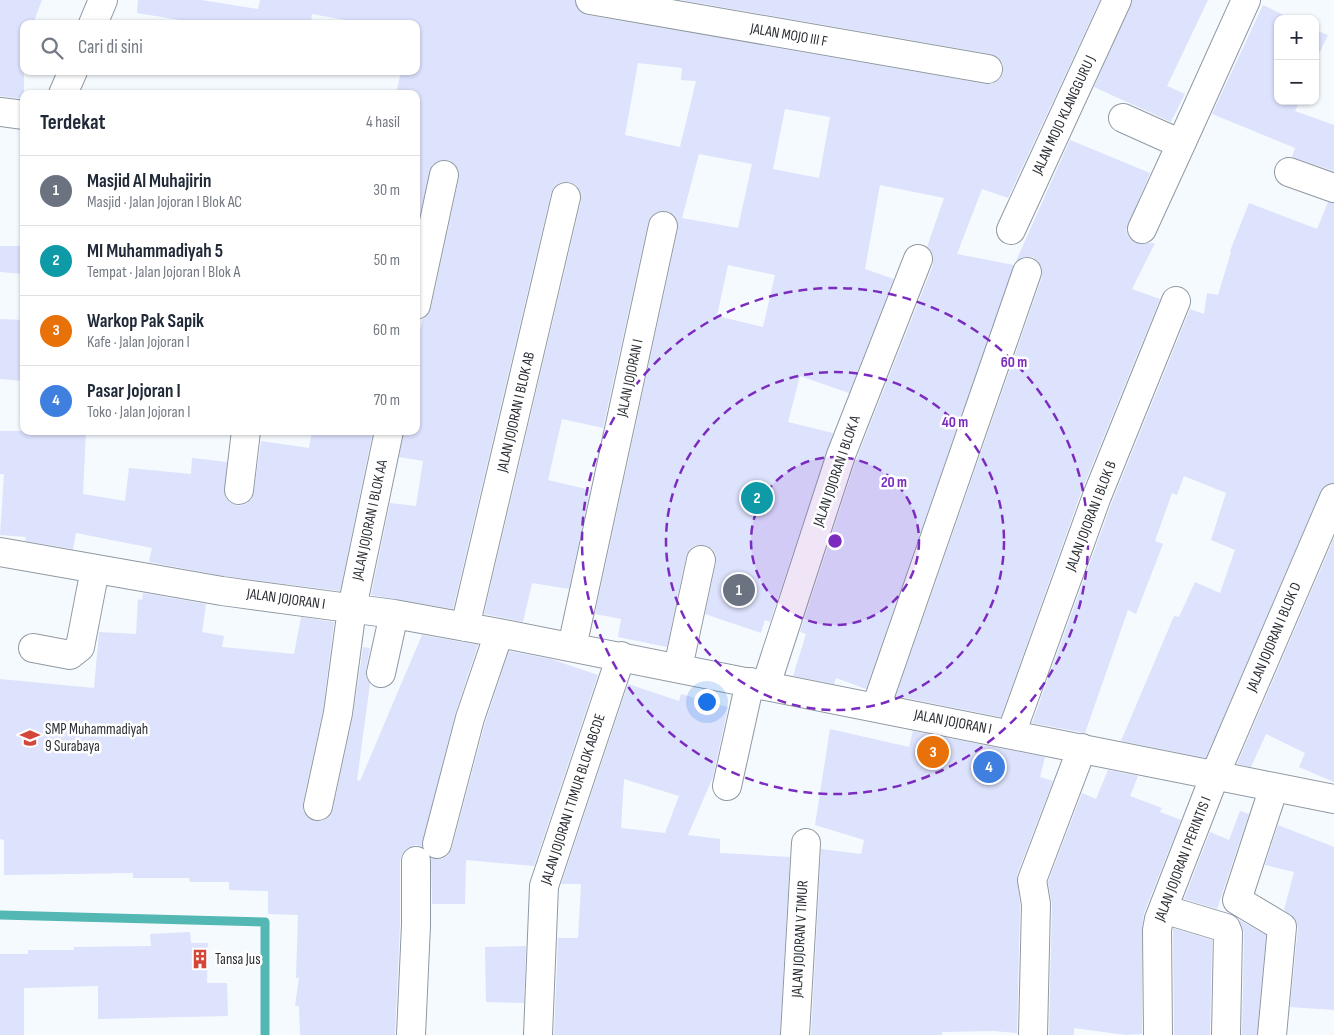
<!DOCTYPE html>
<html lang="id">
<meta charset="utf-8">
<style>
body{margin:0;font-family:"Sofia Sans Condensed",sans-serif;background:#f2f2f3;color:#1f2937}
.controls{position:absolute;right:15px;top:15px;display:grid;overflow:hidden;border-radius:10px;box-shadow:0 1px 4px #0004}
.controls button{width:45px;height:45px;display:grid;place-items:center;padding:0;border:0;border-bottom:1px solid #e0e1e3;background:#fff;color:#1f2937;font:25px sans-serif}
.you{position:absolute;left:706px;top:701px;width:18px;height:18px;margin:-12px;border:4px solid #fff;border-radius:50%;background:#1a73e8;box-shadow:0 0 0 8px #1a73e833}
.badge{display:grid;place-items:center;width:32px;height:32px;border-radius:50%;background:#2563eb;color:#fff;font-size:16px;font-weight:700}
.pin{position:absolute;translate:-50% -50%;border:2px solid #fff;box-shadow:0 1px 5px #0006}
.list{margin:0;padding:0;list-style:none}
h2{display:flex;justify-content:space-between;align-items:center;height:65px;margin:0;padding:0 20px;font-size:21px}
h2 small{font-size:16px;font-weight:400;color:#747a83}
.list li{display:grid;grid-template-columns:32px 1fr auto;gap:15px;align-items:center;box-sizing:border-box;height:70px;padding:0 20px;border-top:1px solid #e0e1e3}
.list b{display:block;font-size:19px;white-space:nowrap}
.list p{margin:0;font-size:16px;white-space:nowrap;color:#747a83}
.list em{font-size:16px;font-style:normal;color:#747a83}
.icon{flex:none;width:28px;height:28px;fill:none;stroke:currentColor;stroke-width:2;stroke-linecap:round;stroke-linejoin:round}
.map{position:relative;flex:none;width:1334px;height:1035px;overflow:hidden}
.search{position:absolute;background:#fff;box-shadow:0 1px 4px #0004;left:20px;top:20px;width:400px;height:55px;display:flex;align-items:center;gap:12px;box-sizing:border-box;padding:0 18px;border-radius:10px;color:#747a83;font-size:19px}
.panel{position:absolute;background:#fff;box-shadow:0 1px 4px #0004;left:20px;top:90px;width:400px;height:345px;border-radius:10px}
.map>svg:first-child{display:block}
</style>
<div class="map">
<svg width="1334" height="1035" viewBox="0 0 1334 1035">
<rect width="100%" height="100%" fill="#f5fafe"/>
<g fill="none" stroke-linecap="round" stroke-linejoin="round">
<path stroke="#53b7b4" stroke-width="9" d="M0 915 265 922V1035"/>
</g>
<path fill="#dde2fd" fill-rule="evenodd" d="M0 0H42L33 24H24V99L0 96Z
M138 0H201L258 9 260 0H575L580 12 587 15 986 84H993L1000 79 1003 71V64L998 57 991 54 681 0H1100L1008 198 982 189 957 254 1014 265 866 689 836 678 834 684 793 676 806 634 800 632 856 460 933 265V256L927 247 944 198 880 185 865 269 894 279 849 393 800 376 788 422 833 433 770 622 765 620 761 633 705 614 716 563V555L712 549 704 545H696L690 549 686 557 667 647 618 637 621 619 595 614 678 229V222L674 215 666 211H659L652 215 648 223 603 428 562 419 548 480 590 490 569 589 532 583 523 622 484 614 581 201V193L577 186 569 182H561L555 186 551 193 453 609 371 595 390 503 416 506 423 461 399 457 404 431H416V346L423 318 431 308 459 178V170L454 163 448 160H440L432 165 416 230V94H396L401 71H416V24H367L312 14 311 24H205L137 13ZM638 63 682 68 681 80 696 81 680 147 625 135ZM785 109 830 117 819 178 773 169ZM699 154 752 164 738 228 682 218ZM728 265 775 275 763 327 717 316Z
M1132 0H1208L1167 86 1185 94 1171 122 1094 87Z
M1263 5 1292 19H1278V101H1300L1295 111 1334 125V171L1292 157 1295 148 1212 114Z
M1315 30 1328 35 1315 62Z
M1070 140 1150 173 1126 230 1129 238 1136 243H1155L1132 289 1160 299 1082 490 1001 717 896 696 1042 277V269L1038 261 1033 257H1024L1016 261Z
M1328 202 1334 203V483L1325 485 1320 492 1206 758 1121 741 1174 616 1179 617 1195 582 1220 593 1235 550 1211 540 1226 493 1184 476 1177 495 1172 493 1155 541 1163 544 1136 614 1128 610 1085 733 1032 723 1112 502 1190 309 1204 314 1207 293 1218 295 1231 252 1230 251 1249 203 1317 229Z
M0 246H24V274L0 272Z
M0 319 24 320V381L0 379Z
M0 431H86L83 494 125 501 129 468 191 474 192 458 227 462 225 496 229 502 238 506 246 504 251 500 254 492 261 441 309 448 312 431H373L340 591 224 576 149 562 152 548 76 533 73 549 25 541 26 537 0 535 4 474H0Z
M1334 538V782L1299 767 1305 753 1266 734 1251 767 1237 764Z
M143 593 206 604 202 632 224 636 222 647 294 654 301 617 334 622 323 710 303 803V810L307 817 315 821H322L329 817 333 809 353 716 363 647 370 648 366 670V677L370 684 357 780 360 781 422 635 478 645 455 714 422 847 416 845 408 848 402 854 400 861V925L395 1035H300L299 1006H295L299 978H296L298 915 268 914V891L229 890V882H190L189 878H133V873L4 875V840L0 839V679L94 688 99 632 136 634 138 599 142 600Z
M509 651 551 659 598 675 534 866 466 860 465 904H432L431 858 442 859 448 855 452 848 485 723Z
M628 684 679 701 681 694 728 707 713 777 688 835 720 839V853L790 857 780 1035H554L558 938H578L581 884H561ZM624 779 679 796 665 833 621 828Z
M830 729 909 747 913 731 1045 757 1040 777 1053 781 1017 875 1020 905 1017 1033 993 1031 942 1032V1035H811L821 849 861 854 864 840 815 825Z
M1108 770 1138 776 1130 796 1162 808 1160 812 1181 820 1144 913 1142 927V1034L1126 1035 1074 1028V1035H1049L1052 904 1048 882 1082 793 1096 799Z
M1240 811 1249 814 1217 909 1184 899 1210 832 1229 840Z
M1278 825 1334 847V1010L1290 1007 1298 928 1296 920 1284 910 1294 872 1265 865Z
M1238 919 1266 935 1257 1035H1242L1244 933Z
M1173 928 1212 940 1210 1035H1174Z
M190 932 191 943H208L207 983H227L228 1016 98 1019V986L24 988V1035H0V954H28V950H74V947L151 946 150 934Z
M526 946 524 1003 486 1002 485 947Z"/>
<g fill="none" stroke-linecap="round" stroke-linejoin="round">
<defs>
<path id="minor" d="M590 0 988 69
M93 24 103 0
M63 94 73 71
M0 112 24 115
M1123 118 1181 144 1246 0
M1289 172 1334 188
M1142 229 1181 144
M1011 230 1117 0
M416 305 444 175
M239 490 246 431
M0 552 222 591 394 614 499 633 1334 799
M465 627 566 197
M572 647 663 226
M33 648 70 655 80 647 95 569
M678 668 701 560
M381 673 394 614
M766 685 841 455 918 259
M876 707 1027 272
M1011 734 1097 496 1176 301
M727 786 750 682
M318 806 338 713 352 608 389 431
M437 844 470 718 499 633
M1163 909 1226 928 1228 933 1226 1035
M411 1035 416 925V861
M538 1035 544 886 621 656
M795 1035 806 843
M1033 1035 1036 904 1032 880 1082 748
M1158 1035 1157 930 1159 919 1215 775 1334 498
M1272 1035 1282 927 1237 900 1274 787"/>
</defs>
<use href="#minor" stroke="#8f99a3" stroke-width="30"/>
<use href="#minor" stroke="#fff" stroke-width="28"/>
</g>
<circle cx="835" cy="541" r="84" fill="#7b2cbf" fill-opacity=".12"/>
<g fill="none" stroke="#7b2cbf" stroke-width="2.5" stroke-dasharray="9 6">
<circle cx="835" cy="541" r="84"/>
<circle cx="835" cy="541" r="169"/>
<circle cx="835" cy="541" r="253"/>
</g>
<defs>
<symbol id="school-bare" viewBox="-9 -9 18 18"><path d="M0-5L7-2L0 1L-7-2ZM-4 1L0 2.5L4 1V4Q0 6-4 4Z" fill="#d4463a" stroke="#fff" stroke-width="2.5" paint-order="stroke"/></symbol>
<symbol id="building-bare" viewBox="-9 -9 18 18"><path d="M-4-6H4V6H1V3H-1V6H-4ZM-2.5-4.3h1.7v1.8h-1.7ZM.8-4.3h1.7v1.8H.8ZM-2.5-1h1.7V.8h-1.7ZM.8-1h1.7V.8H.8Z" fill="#d4463a" stroke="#fff" stroke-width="2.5" paint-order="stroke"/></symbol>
</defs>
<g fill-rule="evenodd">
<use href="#school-bare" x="16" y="724" width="28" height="28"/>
<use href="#building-bare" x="186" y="945" width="28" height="28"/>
</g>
<g text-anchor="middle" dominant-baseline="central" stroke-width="5" stroke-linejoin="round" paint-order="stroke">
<g font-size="15" fill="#2a2e33" stroke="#fff">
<text transform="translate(789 35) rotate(10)">JALAN MOJO III F</text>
<text transform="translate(1064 115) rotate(-65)">JALAN MOJO KLANGGURU J</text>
<text transform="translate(630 378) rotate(-78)">JALAN JOJORAN I</text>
<text transform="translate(516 412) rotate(-77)">JALAN JOJORAN I BLOK AB</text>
<text transform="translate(837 471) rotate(-71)">JALAN JOJORAN I BLOK A</text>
<text transform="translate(1091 516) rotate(-69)">JALAN JOJORAN I BLOK B</text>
<text transform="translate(370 520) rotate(-78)">JALAN JOJORAN I BLOK AA</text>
<text transform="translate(286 599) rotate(8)">JALAN JOJORAN I</text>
<text transform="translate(1274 637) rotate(-67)">JALAN JOJORAN I BLOK D</text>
<text transform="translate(953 722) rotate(11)">JALAN JOJORAN I</text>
<text transform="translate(573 799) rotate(-72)">JALAN JOJORAN I TIMUR BLOK ABCDE</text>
<text transform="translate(1183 859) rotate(-69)">JALAN JOJORAN I PERINTIS I</text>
<text transform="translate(800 939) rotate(-87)">JALAN JOJORAN V TIMUR</text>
</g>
<g font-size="15" fill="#2a2e33" stroke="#fff" text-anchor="start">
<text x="45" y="729">SMP Muhammadiyah<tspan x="45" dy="17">9 Surabaya</tspan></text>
<text x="215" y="959">Tansa Jus</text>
</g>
</g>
<circle cx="835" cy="541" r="8" fill="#7b2cbf" stroke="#fff" stroke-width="2.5"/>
<g font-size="15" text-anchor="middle" font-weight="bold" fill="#7b2cbf" stroke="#fff" stroke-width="5" stroke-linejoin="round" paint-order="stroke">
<text x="1014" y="367">60 m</text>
<text x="955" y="427">40 m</text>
<text x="894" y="487">20 m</text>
</g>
</svg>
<div class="controls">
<button>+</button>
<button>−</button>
</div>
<div class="you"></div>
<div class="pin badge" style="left:739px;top:590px;background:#6b7280">1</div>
<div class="pin badge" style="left:757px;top:498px;background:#0f9aa8">2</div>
<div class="pin badge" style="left:933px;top:752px;background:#e8710a">3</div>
<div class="pin badge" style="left:989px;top:767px;background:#3f7fe0">4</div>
<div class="search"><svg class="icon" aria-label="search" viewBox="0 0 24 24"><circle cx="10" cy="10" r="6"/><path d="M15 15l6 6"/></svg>Cari di sini</div>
<section class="panel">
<h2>Terdekat<small>4 hasil</small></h2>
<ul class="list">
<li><span class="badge" style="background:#6b7280">1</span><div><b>Masjid Al Muhajirin</b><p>Masjid · Jalan Jojoran I Blok AC</p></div><em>30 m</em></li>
<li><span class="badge" style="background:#0f9aa8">2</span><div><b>MI Muhammadiyah 5</b><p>Tempat · Jalan Jojoran I Blok A</p></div><em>50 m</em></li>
<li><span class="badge" style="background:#e8710a">3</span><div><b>Warkop Pak Sapik</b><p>Kafe · Jalan Jojoran I</p></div><em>60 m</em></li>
<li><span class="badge" style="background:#3f7fe0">4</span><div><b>Pasar Jojoran I</b><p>Toko · Jalan Jojoran I</p></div><em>70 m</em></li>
</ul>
</section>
</div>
